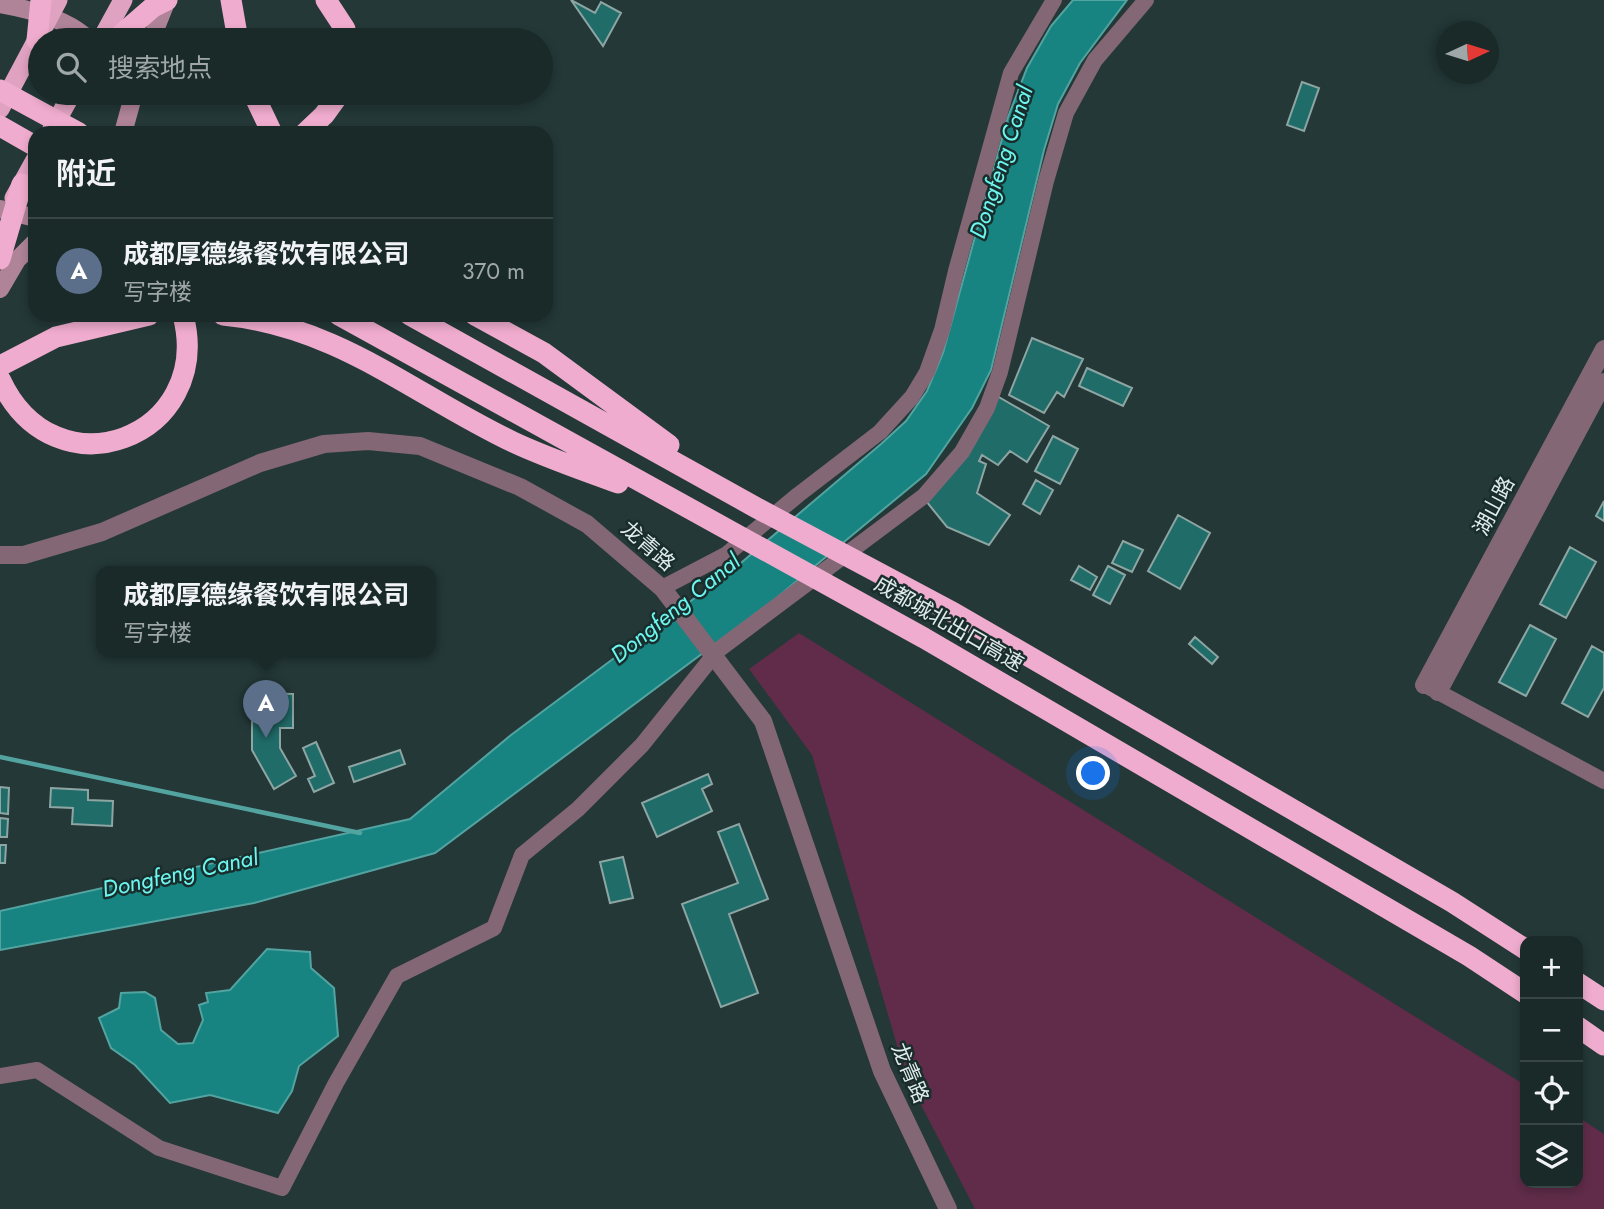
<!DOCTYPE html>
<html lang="zh">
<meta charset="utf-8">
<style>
body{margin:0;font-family:Jost,"Noto Sans SC",sans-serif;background:#233231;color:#f1f3f6}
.controls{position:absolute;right:21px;bottom:21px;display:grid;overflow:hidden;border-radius:14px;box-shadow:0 4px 10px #0003}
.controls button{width:63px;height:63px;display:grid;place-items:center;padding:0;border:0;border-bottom:2px solid #384646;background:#1a2a29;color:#f1f3f6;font:35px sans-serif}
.compass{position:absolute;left:1436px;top:21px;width:63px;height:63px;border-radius:50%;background:#1a2a29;box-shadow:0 4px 10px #0003;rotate:86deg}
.you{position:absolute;left:1094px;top:774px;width:24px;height:24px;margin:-18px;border:5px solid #fff;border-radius:50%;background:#1a73e8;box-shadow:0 0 0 10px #1a73e833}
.badge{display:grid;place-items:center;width:46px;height:46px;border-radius:50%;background:#fa8fc8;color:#fff;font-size:23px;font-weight:700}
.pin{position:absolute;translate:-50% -58px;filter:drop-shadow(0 2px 4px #0008)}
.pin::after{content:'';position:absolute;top:37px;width:24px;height:21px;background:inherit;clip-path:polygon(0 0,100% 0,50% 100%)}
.popup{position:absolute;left:96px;top:566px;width:340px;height:91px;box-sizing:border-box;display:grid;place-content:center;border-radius:14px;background:#1a2a29;filter:drop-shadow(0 2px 5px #0005);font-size:23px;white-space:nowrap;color:#9fa7a8}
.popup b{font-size:26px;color:#f1f3f6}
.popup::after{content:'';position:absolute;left:50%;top:100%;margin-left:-14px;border:14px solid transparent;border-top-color:#1a2a29}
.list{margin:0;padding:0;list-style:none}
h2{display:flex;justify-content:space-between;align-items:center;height:91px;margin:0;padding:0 28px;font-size:30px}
h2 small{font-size:23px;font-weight:400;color:#9fa7a8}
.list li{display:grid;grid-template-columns:46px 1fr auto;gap:21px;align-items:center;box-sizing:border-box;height:105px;padding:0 28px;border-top:2px solid #384646}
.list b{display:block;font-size:26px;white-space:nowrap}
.list p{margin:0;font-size:23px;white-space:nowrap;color:#9fa7a8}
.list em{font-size:23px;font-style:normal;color:#9fa7a8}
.icon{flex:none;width:38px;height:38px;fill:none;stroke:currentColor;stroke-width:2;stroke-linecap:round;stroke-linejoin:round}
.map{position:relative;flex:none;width:1604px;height:1209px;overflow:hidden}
.search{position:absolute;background:#1a2a29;box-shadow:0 4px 10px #0003;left:28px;top:28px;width:525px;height:77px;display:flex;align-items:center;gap:18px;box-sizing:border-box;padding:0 24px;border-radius:38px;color:#9fa7a8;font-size:26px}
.panel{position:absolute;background:#1a2a29;box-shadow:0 4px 10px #0003;left:28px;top:126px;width:525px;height:196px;border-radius:21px}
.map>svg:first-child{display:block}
</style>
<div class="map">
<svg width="1604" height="1209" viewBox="0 0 1604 1209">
<rect width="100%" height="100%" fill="#233837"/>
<path fill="#602c49" d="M799 633 1525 1085V1183H1578V1117L1604 1134V1209H975L906 1076 812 755 749 669Z"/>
<path fill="#178481" stroke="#53a3a1" stroke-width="2" d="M1073 0H1127L1080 63 1058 104 1044 150 991 370 972 408 926 474 774 600 435 853 254 903 0 950V911L410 819 511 735 735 568 881 444 906 421 927 391 943 353 1008 117 1027 68 1051 26Z
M267 949 310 952 311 968 334 988 338 1036 299 1066 292 1091 278 1113 210 1095 170 1103 135 1065 111 1048 99 1018 119 1008 121 993 145 992 155 998 161 1030 178 1044 193 1043 203 1020 199 1005 208 1002 206 993 230 990Z"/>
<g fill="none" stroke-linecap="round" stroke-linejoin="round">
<path stroke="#53a3a1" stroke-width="4.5" d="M0 757 360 833"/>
</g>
<path fill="#206c69" stroke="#8da5a3" stroke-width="2" d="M571 0 595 13 601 2 621 13 603 46Z
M1302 82 1319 88 1304 131 1287 125Z
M1032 338 1083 359 1064 397 1057 392 1044 413 1009 395Z
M1087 368 1132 388 1123 406 1079 386Z
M997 396 1049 426 1027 462 1010 451 998 465 982 455 979 461 986 464 977 493 1010 515 989 545 947 527 926 501Z
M1053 436 1078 449 1060 484 1035 471Z
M1036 480 1053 490 1040 514 1023 504Z
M1604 501V521L1596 516Z
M1178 515 1210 533 1180 589 1148 571Z
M1123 541 1143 550 1132 572 1112 563Z
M1570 547 1596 562 1566 618 1540 604Z
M1079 566 1097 577 1090 590 1071 580Z
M1108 566 1125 575 1110 604 1093 595Z
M1530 625 1556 639 1526 696 1499 682Z
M1195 637 1218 657 1212 664 1189 644Z
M1592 646 1604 653V688L1588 717 1562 703Z
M252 693 293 694V728H280V748L296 776 274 789 252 750Z
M316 742 334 783 314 792 308 779 315 776 303 748Z
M400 750 405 764 354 782 349 767Z
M708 774 712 784 702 789 712 811 657 837 642 803Z
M0 787 9 788 8 814 0 813Z
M51 788 88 790V800L113 801 112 826 72 824 73 808 50 807Z
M0 818 8 819 7 837H0Z
M739 824 768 899 729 914 758 993 721 1007 682 904 738 883 718 832Z
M0 845H6L5 863H0Z
M623 857 633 898 610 903 600 862Z"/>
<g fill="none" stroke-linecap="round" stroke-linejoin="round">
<path stroke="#836774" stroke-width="16" d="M662 588 727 554 798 495 880 432 912 397 927 372 942 330 956 271 1011 73 1054 0
M713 654 924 496 962 452 987 408 1000 372 1046 181 1066 113 1095 60 1146 0
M1427 686 1604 781
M0 1076 37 1070 159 1148 282 1188 336 1083 397 976 494 928 522 855 578 809 642 745 714 655"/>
<path stroke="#836774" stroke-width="18" d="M0 555H24L102 532 260 463 324 444 368 441 420 446 520 487 587 524 663 589 763 721 882 1071 948 1209
M1424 685 1604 349
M1438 692 1604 382"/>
<path stroke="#af8398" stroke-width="18" d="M0 4C29 9 67 18 89 40
M151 40 167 0
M123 133 134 93
M0 209 35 218
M0 289 17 260 35 242"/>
<path stroke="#e0a2c1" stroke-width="19" d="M101 40 123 0
M0 109 58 0
M50 133 72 93
M14 198 35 160"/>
<path stroke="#f0acce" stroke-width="21" d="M231 0 238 40
M326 0 345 29V40
M37 40 41 0
M115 40 153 7 167 0
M0 90 79 133
M253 93 272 133
M0 126 35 146
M305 133 324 115 340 93
M0 259 22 184
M223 315C338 326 414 395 513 442 547 458 583 470 618 483
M339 315 924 638 1469 956 1525 993
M410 315 755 507 954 613 1452 902 1525 949
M475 315 544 353 669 445
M0 366 56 337 149 315
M0 379C55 499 215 437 183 315
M1578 983 1604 1000
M1578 1027 1604 1045"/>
</g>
<g text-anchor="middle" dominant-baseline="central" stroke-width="5" stroke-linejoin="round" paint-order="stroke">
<g font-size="21" fill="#e0eceb" stroke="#192e2c">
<text transform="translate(1494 506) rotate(-62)">湖山路</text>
<text transform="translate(648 546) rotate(41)">龙青路</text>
<text transform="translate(949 624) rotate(30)">成都城北出口高速</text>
<text transform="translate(910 1073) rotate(67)">龙青路</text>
</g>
<g font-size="23" font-style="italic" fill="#6cf7f1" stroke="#192e2c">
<text transform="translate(1001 162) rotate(-72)">Dongfeng Canal</text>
<text transform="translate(675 608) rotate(-39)">Dongfeng Canal</text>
<text transform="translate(180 873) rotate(-12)">Dongfeng Canal</text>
</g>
</g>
</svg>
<div class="controls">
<button>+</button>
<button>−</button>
<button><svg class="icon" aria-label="locate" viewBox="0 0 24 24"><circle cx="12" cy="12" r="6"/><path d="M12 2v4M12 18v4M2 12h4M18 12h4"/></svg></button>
<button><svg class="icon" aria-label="layers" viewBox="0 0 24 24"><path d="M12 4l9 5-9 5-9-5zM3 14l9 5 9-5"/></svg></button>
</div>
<svg class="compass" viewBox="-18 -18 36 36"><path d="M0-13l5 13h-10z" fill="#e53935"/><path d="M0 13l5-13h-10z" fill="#9fa7a8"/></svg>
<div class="you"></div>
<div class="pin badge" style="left:266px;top:738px;background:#5c6f8a">A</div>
<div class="popup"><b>成都厚德缘餐饮有限公司</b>写字楼</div>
<div class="search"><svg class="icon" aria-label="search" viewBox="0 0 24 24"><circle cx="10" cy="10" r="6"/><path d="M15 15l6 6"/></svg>搜索地点</div>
<section class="panel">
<h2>附近<small></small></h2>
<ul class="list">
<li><span class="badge" style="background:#5c6f8a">A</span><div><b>成都厚德缘餐饮有限公司</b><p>写字楼</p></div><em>370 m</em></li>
</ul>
</section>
</div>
